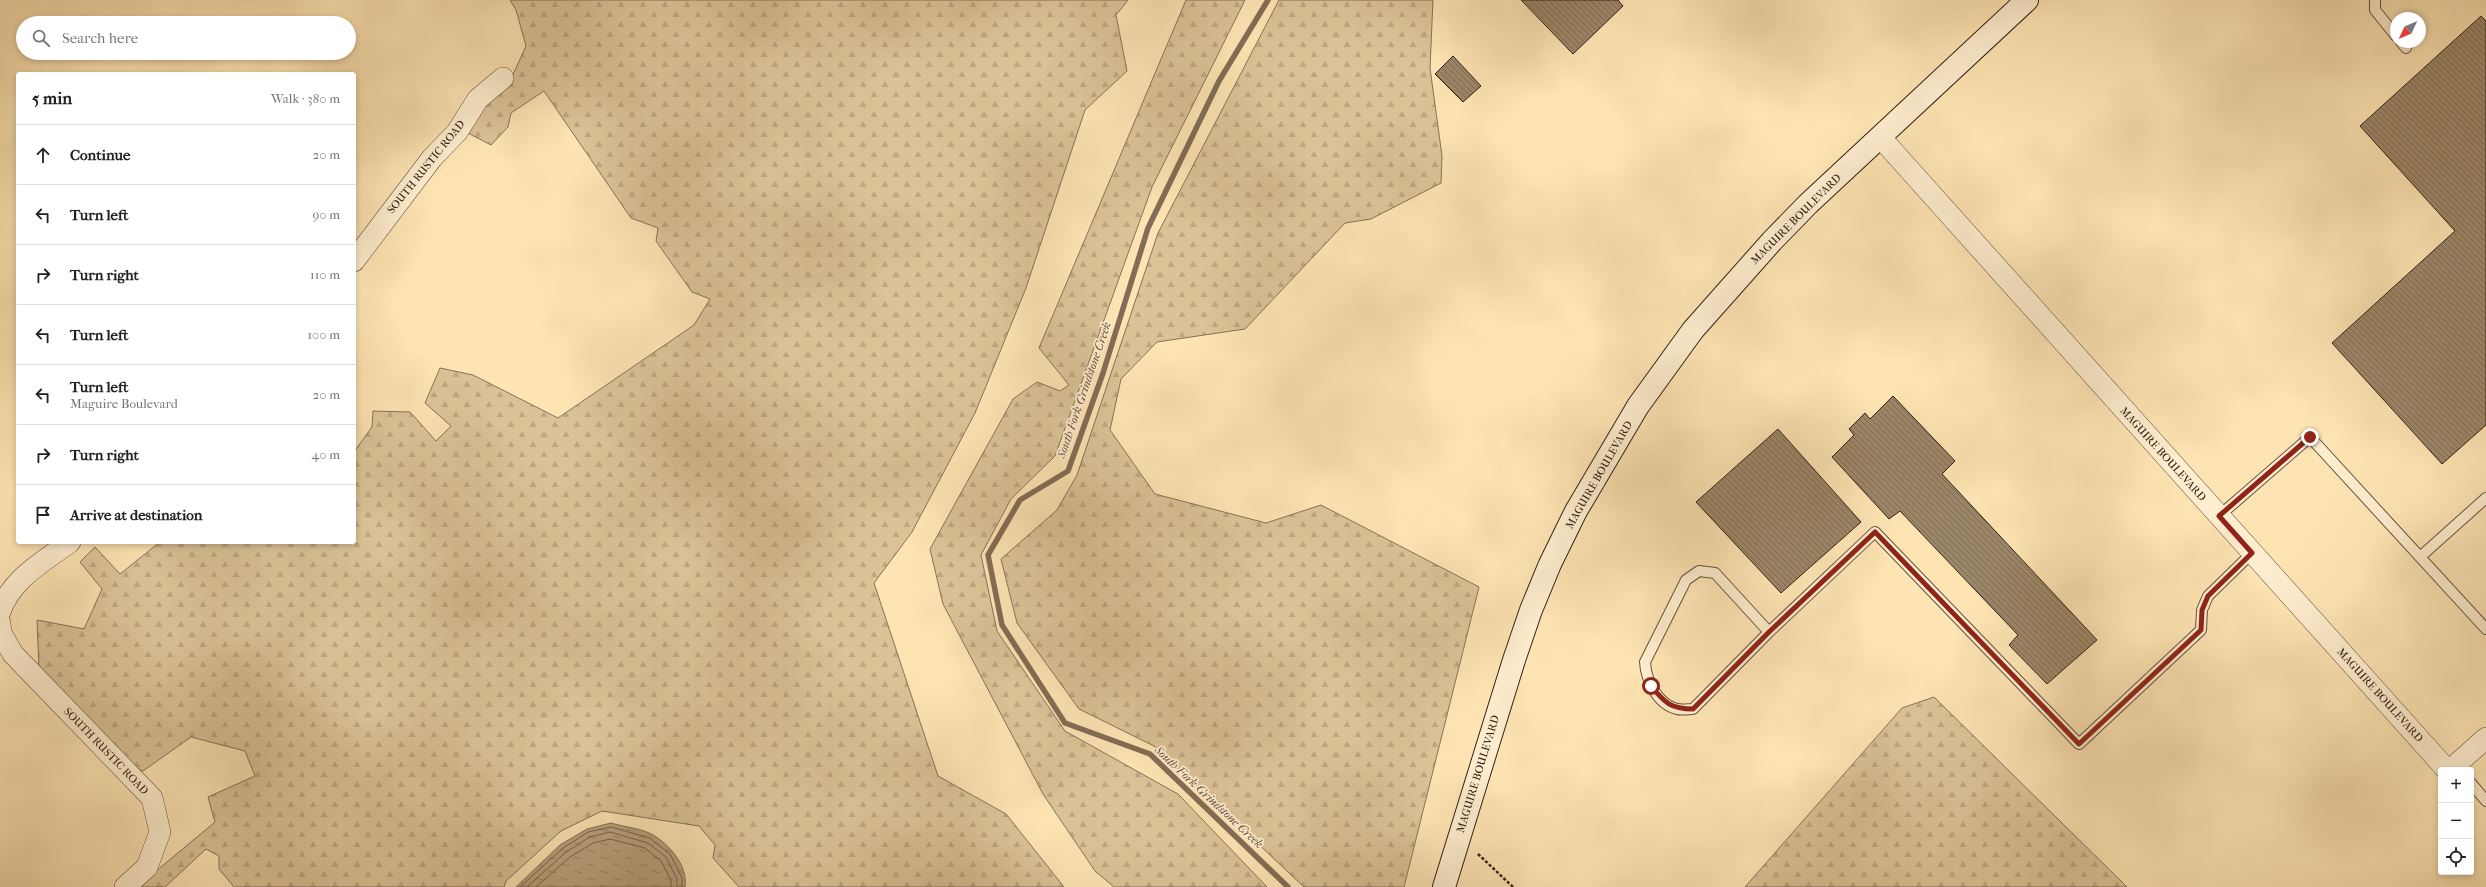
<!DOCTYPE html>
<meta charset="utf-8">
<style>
body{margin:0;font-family:"IM FELL French Canon",serif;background:#f2f2f2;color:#222}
.controls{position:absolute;right:12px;bottom:12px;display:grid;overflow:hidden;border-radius:4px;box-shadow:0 2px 6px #0003}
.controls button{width:36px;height:36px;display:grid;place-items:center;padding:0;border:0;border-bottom:1px solid #e0e0e0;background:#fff;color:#222;font:20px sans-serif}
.compass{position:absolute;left:2390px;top:12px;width:36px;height:36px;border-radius:50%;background:#fff;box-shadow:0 2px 6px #0003;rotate:226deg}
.stop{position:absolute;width:12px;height:12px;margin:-9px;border:3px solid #8f2418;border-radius:50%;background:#fff}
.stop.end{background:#8f2418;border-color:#fff;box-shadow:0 1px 4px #0008}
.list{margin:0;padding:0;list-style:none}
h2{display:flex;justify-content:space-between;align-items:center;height:52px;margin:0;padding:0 16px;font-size:17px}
h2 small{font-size:13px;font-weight:400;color:#767676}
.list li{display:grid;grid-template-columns:26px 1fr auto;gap:12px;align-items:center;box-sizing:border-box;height:60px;padding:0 16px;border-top:1px solid #e0e0e0}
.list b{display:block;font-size:15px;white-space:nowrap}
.list p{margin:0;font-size:13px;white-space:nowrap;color:#767676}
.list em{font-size:13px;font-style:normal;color:#767676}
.icon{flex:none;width:22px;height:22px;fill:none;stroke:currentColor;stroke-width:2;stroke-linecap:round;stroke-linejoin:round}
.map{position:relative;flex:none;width:2486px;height:887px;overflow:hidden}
.search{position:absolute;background:#fff;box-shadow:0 2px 6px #0003;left:16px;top:16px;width:340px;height:44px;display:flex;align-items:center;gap:10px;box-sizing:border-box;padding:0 14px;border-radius:22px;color:#767676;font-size:15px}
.panel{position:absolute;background:#fff;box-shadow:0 2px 6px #0003;left:16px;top:72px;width:340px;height:472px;border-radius:4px}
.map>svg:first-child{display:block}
</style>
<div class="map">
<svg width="2486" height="887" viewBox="0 0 2486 887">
<defs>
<pattern id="forest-firs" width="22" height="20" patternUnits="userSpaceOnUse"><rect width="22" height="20" fill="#dbc398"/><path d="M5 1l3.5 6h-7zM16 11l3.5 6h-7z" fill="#bca782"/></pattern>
<pattern id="water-ripples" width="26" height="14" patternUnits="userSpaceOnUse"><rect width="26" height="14" fill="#b9a17e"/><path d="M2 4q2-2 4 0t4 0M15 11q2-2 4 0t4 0" fill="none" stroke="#978366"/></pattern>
<pattern id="building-back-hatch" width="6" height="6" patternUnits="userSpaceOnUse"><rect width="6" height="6" fill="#9c8668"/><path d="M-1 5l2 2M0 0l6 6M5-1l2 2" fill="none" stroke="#806d55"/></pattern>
</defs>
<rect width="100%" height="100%" fill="#fee4b3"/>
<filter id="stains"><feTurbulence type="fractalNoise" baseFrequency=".005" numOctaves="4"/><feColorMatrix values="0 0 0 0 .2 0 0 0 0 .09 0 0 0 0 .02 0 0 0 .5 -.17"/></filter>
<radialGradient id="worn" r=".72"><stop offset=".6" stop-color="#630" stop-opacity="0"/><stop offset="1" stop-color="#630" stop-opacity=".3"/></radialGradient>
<path fill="url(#forest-firs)" stroke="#867258" d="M510 0H1128L1116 15 1127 71 1085 110 1026 288 975 413 912 532 874 583 938 776 1006 814 1064 887H739L713 858 715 845 699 826 602 811 561 831 506 881 504 887H234L219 869V856L206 849 165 887H137L215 822 208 797 255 776 245 751 191 737 143 771 127 766 39 668 37 620 84 629 102 589 80 562 95 547 120 574 160 542H354V452L372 427 373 411 410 412 436 441 451 426 425 403 440 368 473 375 558 418 694 325 710 299 692 292 656 241 658 228 631 218 544 91 511 113 508 127 491 145 468 133 489 98 512 77 526 46 516 10Z
M1186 0H1245L1152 187 1055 456 1011 499 981 555 997 631 1065 731 1178 794 1267 887H1114L1095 871 1043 794 943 604 930 549 1013 399 1037 382 1060 391 1069 385 1039 348Z
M1279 0H1433L1430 68 1442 156 1441 183 1371 219 1345 223 1245 329 1157 342 1121 379 1110 430 1155 494 1266 523 1321 505 1479 587 1404 887H1304L1154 746 1079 709 1017 623 1001 559 1057 510 1077 475 1158 233Z
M1934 697 2127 887H1745L1902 708Z"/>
<path fill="url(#water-ripples)" stroke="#836d55" d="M611 823C624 827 641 828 653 835 670 845 688 866 685 887H516L560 845 587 829Z"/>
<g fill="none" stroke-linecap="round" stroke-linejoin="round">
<path stroke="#76604a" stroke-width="1" d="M520 887 563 848 588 832 611 827 650 838 670 854 682 878V887
M527 887 566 852 590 837 610 832 648 843 666 857 677 879V887
M536 887 570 857 593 843 610 839 645 848 661 861 671 880V887"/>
<path stroke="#836d55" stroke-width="5.5" d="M1268 0 1219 81 1148 228 1103 373 1068 471 1020 500 988 555 1002 625 1065 723 1150 754 1288 887"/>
</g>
<path fill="url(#building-back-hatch)" stroke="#322017" d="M1521 0H1618L1623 6 1573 54Z
M2481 16 2486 21V425L2442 464 2332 343 2455 231 2360 126Z
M1453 56 1481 86 1463 102 1435 74Z
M1893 396 1955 461 1942 474 2097 640 2047 684 2009 645 2018 635 1900 511 1889 519 1832 457 1854 435 1849 429 1865 413 1870 419Z
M1778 429 1861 522 1781 593 1696 502Z"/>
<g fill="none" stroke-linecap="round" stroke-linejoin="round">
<defs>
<path id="lane" d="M2375 0V10L2396 36
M2401 42 2406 48
M2219 516 2310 437 2486 629
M2420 557 2486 498
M1769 632 1715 573 1699 571 1686 580 1645 662C1646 680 1657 704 1677 709 1682 710 1688 709 1693 709L1769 632 1875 532 2079 744 2201 630 2202 610 2208 596 2252 553
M2471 783 2486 801"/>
<path id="street" d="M1881 138 2447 770
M354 261 432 158 457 132 478 99 503 78
M0 612C11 579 43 562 70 542
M0 623 1 633 13 654 152 798 160 832 147 867 125 887
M2450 770 2486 738"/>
<path id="secondary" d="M1444 887 1514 660 1531 610 1550 564 1576 511 1638 406 1693 330 1772 241 1808 204 2027 0"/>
</defs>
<use href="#lane" stroke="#65513e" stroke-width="12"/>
<use href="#street" stroke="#65513e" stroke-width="22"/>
<use href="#secondary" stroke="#322017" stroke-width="24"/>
<path stroke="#322017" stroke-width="2.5" stroke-dasharray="3 2" stroke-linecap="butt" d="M1478 854 1513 887"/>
<use href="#lane" stroke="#feedce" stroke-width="10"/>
<use href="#street" stroke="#feedce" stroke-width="21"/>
<use href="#secondary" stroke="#feedce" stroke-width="22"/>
</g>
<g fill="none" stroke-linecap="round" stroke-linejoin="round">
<path stroke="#8f2418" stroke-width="5" d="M1651 686C1665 703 1671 709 1693 709L1769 632 1875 532 2079 744 2201 630 2202 610 2208 596 2252 553 2219 516 2310 437"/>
</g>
<g text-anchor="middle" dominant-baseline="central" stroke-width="3.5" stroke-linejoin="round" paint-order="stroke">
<g font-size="11" fill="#322017" stroke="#feedce">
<text transform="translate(426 167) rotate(-51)">SOUTH RUSTIC ROAD</text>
<text transform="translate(1796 219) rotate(-45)">MAGUIRE BOULEVARD</text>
<text transform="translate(2163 454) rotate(48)">MAGUIRE BOULEVARD</text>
<text transform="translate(1599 475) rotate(-60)">MAGUIRE BOULEVARD</text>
<text transform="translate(2380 695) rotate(48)">MAGUIRE BOULEVARD</text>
<text transform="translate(106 751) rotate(46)">SOUTH RUSTIC ROAD</text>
<text transform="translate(1478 774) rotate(-73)">MAGUIRE BOULEVARD</text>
</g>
<g font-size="12" font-style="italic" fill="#614d3b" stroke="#feedce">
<text transform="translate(1084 390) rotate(-71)">South Fork Grindstone Creek</text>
<text transform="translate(1209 797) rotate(43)">South Fork Grindstone Creek</text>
</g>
</g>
<rect width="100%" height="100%" filter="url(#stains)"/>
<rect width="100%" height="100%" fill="url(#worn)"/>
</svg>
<div class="controls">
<button>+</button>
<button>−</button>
<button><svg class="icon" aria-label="locate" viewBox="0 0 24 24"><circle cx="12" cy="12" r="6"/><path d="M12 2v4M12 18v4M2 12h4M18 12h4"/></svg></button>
</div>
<svg class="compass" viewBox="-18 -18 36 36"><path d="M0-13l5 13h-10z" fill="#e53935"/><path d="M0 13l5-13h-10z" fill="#767676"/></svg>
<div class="stop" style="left:1651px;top:686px"></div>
<div class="stop end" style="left:2310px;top:437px"></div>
<div class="search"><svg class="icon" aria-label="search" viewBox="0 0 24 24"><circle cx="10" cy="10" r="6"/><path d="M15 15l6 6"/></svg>Search here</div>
<section class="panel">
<h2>5 min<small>Walk · 380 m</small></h2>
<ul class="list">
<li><svg class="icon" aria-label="ahead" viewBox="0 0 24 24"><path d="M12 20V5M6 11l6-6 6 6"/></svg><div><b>Continue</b></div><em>20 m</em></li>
<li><svg class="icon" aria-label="left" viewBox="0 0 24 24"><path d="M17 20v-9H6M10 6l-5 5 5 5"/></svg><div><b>Turn left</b></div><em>90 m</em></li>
<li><svg class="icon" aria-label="right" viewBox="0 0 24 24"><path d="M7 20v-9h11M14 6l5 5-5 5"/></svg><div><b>Turn right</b></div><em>110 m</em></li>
<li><svg class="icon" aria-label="left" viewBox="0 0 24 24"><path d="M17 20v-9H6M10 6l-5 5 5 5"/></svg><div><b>Turn left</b></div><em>100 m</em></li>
<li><svg class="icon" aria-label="left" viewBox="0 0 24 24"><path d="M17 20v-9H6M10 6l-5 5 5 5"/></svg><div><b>Turn left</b><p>Maguire Boulevard</p></div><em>20 m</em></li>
<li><svg class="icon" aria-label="right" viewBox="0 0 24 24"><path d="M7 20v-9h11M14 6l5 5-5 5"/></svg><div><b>Turn right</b></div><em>40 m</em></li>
<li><svg class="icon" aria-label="arrive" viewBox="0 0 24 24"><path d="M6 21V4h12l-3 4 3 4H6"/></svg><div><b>Arrive at destination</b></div></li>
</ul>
</section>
</div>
